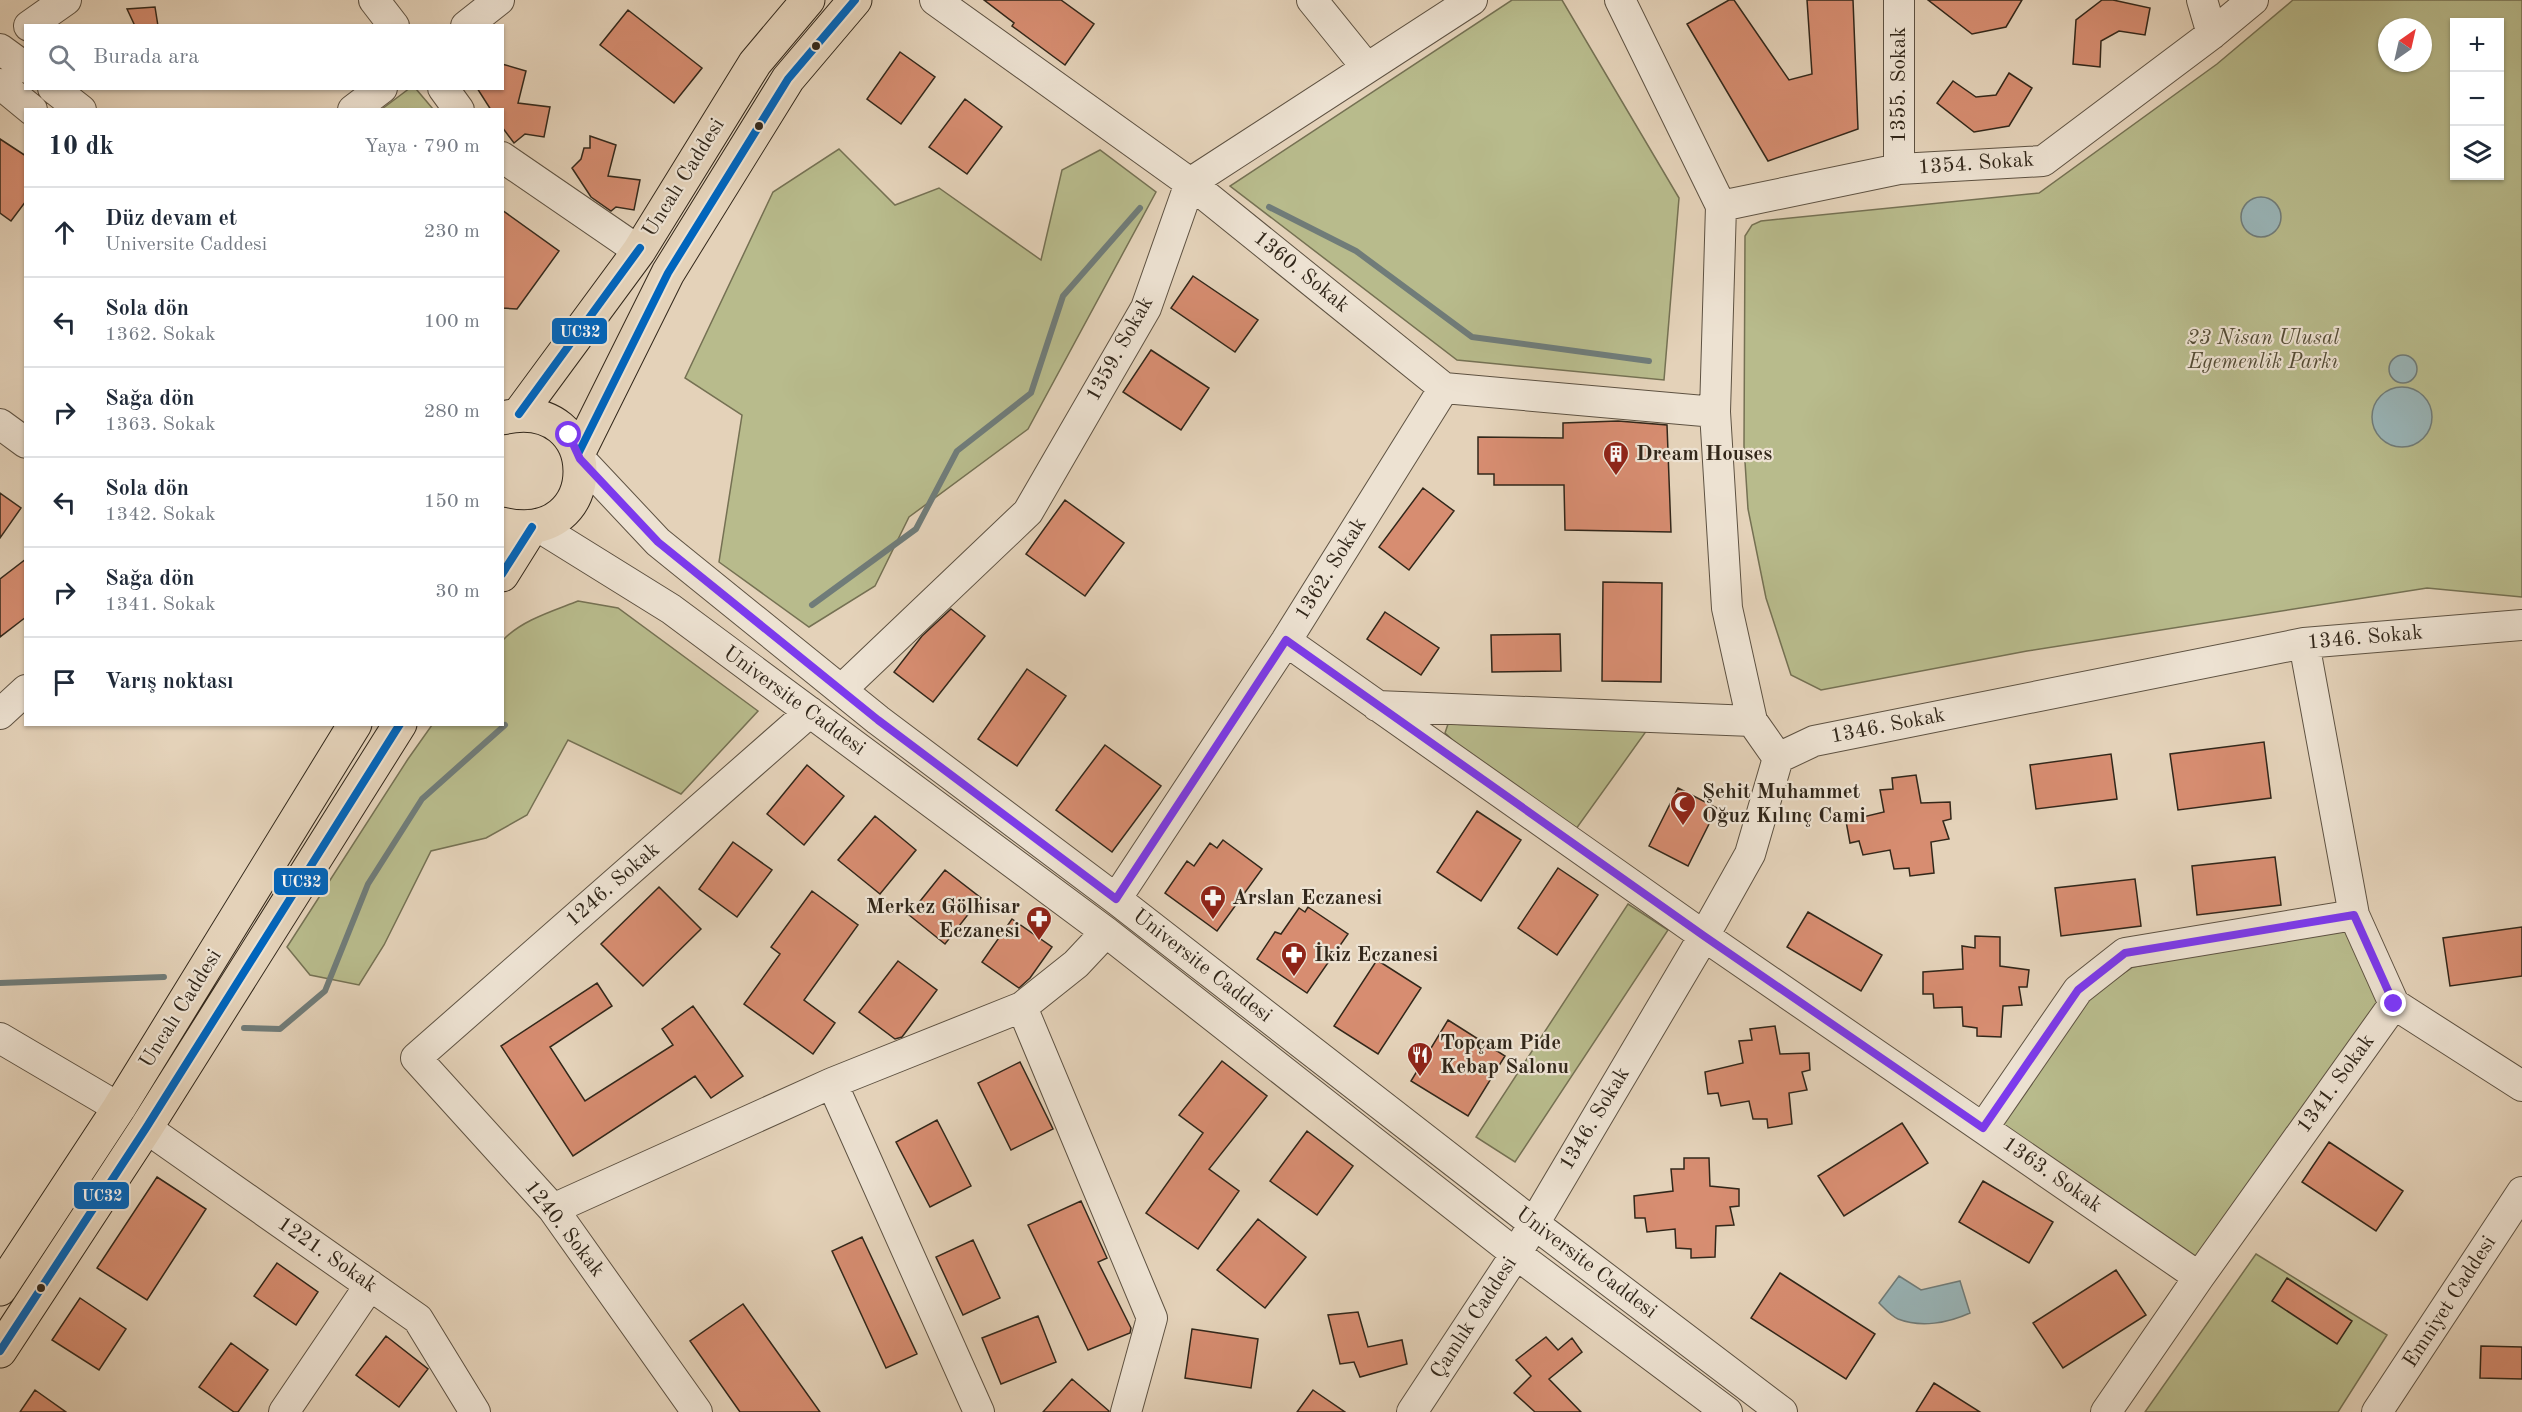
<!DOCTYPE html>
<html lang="tr">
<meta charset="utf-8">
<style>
body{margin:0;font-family:"Old Standard TT",serif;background:#f2f2f3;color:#1f2937}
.controls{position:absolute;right:18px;top:18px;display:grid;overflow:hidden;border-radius:0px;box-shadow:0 2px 4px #0004}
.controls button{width:54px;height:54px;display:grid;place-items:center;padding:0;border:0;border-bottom:2px solid #e0e1e3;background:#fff;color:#1f2937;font:30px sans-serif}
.compass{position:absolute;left:2378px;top:18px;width:54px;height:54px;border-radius:50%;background:#fff;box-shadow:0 2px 4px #0004;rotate:34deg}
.stop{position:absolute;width:18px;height:18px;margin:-14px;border:4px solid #7c3aed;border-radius:50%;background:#fff}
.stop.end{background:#7c3aed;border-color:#fff;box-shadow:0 2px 6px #0008}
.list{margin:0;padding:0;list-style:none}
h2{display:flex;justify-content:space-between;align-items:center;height:78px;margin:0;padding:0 24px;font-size:26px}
h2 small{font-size:20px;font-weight:400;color:#747a83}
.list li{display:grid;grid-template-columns:39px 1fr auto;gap:18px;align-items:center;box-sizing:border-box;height:90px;padding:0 24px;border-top:2px solid #e0e1e3}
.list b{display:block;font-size:22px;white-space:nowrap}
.list p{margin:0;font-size:20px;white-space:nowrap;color:#747a83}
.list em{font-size:20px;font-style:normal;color:#747a83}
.icon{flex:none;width:33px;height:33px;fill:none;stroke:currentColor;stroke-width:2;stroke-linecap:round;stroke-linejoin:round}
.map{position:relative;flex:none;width:2522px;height:1412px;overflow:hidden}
.search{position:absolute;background:#fff;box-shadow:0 2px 4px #0004;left:24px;top:24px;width:480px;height:66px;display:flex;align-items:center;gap:15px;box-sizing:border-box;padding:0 21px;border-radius:0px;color:#747a83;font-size:22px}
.panel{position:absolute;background:#fff;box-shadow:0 2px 4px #0004;left:24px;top:108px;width:480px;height:618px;border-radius:0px}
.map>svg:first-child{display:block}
</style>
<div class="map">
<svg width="2522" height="1412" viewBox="0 0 2522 1412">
<rect width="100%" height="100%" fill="#e4d2b9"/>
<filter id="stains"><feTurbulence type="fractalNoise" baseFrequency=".00333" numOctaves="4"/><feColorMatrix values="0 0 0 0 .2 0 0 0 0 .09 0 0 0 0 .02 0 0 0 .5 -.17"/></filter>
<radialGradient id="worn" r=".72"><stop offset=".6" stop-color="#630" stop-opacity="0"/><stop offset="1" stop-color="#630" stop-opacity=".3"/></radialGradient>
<path fill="#b8bb8c" stroke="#757153" stroke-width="1.5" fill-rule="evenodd" d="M1512 0H1562L1679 198 1664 380 1457 360 1230 186Z
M2293 0H2522V597L2427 588 2027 651 1821 690 1791 675 1766 598 1748 509 1744 446 1745 236 1752 225 1761 221 2039 193 2217 64ZM2454 22H2500V176H2454ZM2387 27H2423V63H2387Z
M410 88 416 89 433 109H382Z
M839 149 895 205 939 188 1041 260 1062 170 1100 150 1156 192 1028 429 909 517 875 586 809 627 719 562 742 415 685 378 773 192Z
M578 601 618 608 758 711 681 794 568 740 527 815 486 838 431 851 384 945 359 985 310 975 287 947 408 759 432 725 502 724 503 640C522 620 553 611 578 601Z
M1448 724 1647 730 1576 829 1459 746 1445 733Z
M1628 904 1668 930 1515 1162 1476 1137Z
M2346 927 2380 1003 2196 1262 1999 1122 2090 996 2133 967Z
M2256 1254 2387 1335 2338 1412H2145Z"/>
<path fill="#99b5b8" stroke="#707c79" stroke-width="1.5" d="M2241 217a20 20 0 1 1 40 0a20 20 0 1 1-40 0Z
M2389 369a14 14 0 1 1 28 0a14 14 0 1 1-28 0Z
M2372 417a30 30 0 1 1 60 0a30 30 0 1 1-60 0Z
M1899 1276 1921 1290 1960 1281 1970 1313C1948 1323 1921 1328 1898 1319 1891 1316 1884 1308 1879 1303Z"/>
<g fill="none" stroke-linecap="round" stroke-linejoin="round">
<path stroke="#707c79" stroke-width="6" d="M1269 207 1356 251 1472 337 1649 361
M812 605 916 529 957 451 1031 393 1063 296 1140 208
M0 983 164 977
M244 1028 280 1029 325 991 368 884 422 799 505 725"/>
</g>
<path fill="#d78d71" stroke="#32271a" stroke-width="1.5" d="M984 0H1061L1094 24 1065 65 1012 26 1014 23Z
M1729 0H1734L1789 80 1812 74 1807 0H1853L1858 129 1768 161 1687 24Z
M1928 0H2022L2006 27 1972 34Z
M2102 0H2113L2150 8 2145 35 2119 31 2101 41 2100 67 2073 64 2076 20Z
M155 7 158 26H135L127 9Z
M628 10 702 68 674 103 600 45Z
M900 52 935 77 901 124 867 99Z
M502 64 526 71 518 103 550 107 544 137 525 134 514 143 502 127V110H491L477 88H502Z
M2009 73 2032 88 2009 126 1974 132 1937 103 1953 81 1976 97 1996 95Z
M965 99 1002 127 967 174 929 147Z
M590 136 616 145 608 176 640 180 634 210 616 207 611 211 591 197 572 168 581 159 584 148H590Z
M0 139 26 156V201L11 221 0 213Z
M502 210 559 251 517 309 502 308Z
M1193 276 1258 320 1235 352 1171 308Z
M1151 350 1209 388 1181 430 1123 392Z
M1618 421 1667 425 1671 532 1565 530 1564 485H1494V474H1478V437L1563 438V423Z
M1423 488 1454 511 1409 570 1379 547Z
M0 493 21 508 0 538Z
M1065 500 1124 543 1085 596 1026 554Z
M26 559V617L0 637V579Z
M1603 582 1662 583 1661 682 1602 681Z
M951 609 985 636 933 702 894 672 922 636Z
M1385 612 1439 648 1421 675 1367 639Z
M1560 634 1561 671 1492 672 1491 635Z
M1027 669 1066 696 1017 766 978 739Z
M2264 742 2271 798 2178 810 2170 754Z
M1105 745 1161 786 1112 852 1056 810Z
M2111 754 2117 799 2036 809 2030 765Z
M807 765 844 796 804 845 767 814Z
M1916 775 1921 803 1950 802 1951 819 1943 821 1949 839 1931 842 1934 873 1910 876 1909 868 1894 869 1890 850 1863 855 1859 841 1850 843 1846 821 1884 812 1880 790 1893 789 1892 778Z
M1678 788 1717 808 1688 866 1649 846Z
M1477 811 1521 840 1481 901 1437 872Z
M875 816 916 850 880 894 838 860Z
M1223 840 1262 869 1217 931 1165 893 1187 861 1194 866 1210 843 1217 848Z
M733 842 772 870 737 917 699 889Z
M2275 857 2281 905 2197 915 2192 866Z
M1558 868 1598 895 1557 955 1518 928Z
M945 870 981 898 945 944 909 915Z
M2135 879 2141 926 2061 936 2055 888Z
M659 887 701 929 643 986 601 944Z
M812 891 858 925 804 1000 835 1023 813 1054 744 1004 780 954 771 947Z
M1308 907 1348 934 1307 993 1257 959 1275 932 1281 934 1299 908 1305 912Z
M1808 912 1882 955 1861 991 1787 947Z
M1012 919 1052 947 1030 978 1019 988 982 962Z
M2522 927V976L2450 986 2443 938Z
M1975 936 2000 937V966L2029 970 2027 987H2019L2022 1005 2003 1006 2001 1037 1977 1036V1028L1963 1026 1962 1007 1934 1008 1933 994H1923V972L1963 969 1962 946 1975 948Z
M1377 960 1421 988 1378 1054 1334 1026Z
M898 961 937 990 902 1037 895 1039 859 1012Z
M597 983 612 1006 550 1047 585 1101 673 1045 662 1029 693 1006 743 1076 711 1098 695 1076 573 1156 501 1046Z
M1448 1020 1505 1056 1468 1116 1411 1081Z
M1775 1026 1780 1054 1809 1053 1810 1070 1802 1072 1807 1090 1789 1093 1792 1124 1768 1128 1767 1119H1753L1749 1101 1721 1106 1718 1093 1708 1094 1705 1072 1743 1063 1739 1041 1752 1040 1750 1029Z
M1222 1061 1267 1096 1209 1169 1239 1191 1198 1249 1146 1213 1203 1133 1179 1115Z
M1020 1062 1053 1129 1011 1150 978 1083Z
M937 1120 971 1186 930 1207 896 1142Z
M1902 1123 1928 1163 1844 1216 1818 1176Z
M1307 1131 1353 1166 1317 1215 1270 1181Z
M2329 1142 2403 1191 2376 1231 2302 1182Z
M1684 1158H1709L1710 1186 1739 1189V1206L1730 1207 1734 1225 1716 1226 1715 1257 1691 1258V1249L1676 1248 1675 1229 1647 1232 1645 1218H1635L1634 1196 1673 1191 1671 1169H1684Z
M157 1177 206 1209 147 1300 97 1268Z
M1983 1181 2053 1222 2029 1263 1959 1222Z
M1081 1201 1107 1258 1098 1262 1131 1328 1130 1333 1088 1350 1028 1225Z
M1258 1219 1306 1257 1265 1308 1217 1270Z
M862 1237 917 1354 886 1368 832 1251Z
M973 1240 1000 1298 963 1315 936 1257Z
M277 1263 318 1292 296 1325 254 1296Z
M2116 1270 2146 1315 2063 1368 2033 1323Z
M1780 1273 1875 1334 1846 1379 1751 1318Z
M2287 1278 2352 1321 2337 1344 2272 1301Z
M80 1298 126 1329 99 1370 52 1340Z
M743 1304 820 1412H740L690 1341Z
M1358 1312 1368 1347 1402 1340 1407 1364 1360 1377 1354 1362 1340 1364 1328 1315Z
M1038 1316 1056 1362 1001 1384 982 1338Z
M1192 1329 1258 1339 1251 1388 1185 1378Z
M386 1336 428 1369 399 1407 356 1375Z
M1546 1337 1558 1350 1572 1338 1582 1352 1549 1379 1581 1412H1535L1514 1393 1531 1376 1516 1360Z
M231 1343 268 1370 238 1412H234L199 1387Z
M2481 1346 2522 1347V1379L2480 1378Z
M1072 1379 1109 1411V1412H1043Z
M1934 1383 1980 1412H1916Z
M35 1390 66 1412H20Z
M1313 1390 1345 1412H1297Z"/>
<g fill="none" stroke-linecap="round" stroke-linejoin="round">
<defs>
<path id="minor" d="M374 0 394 26
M935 0 1190 183 1444 388 1715 412
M1312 0 1367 68
M1620 0 1721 206 1715 412 1727 608 1752 721 1778 758
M1899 0V169
M2202 0 2212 34
M29 26 66 0
M466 26 499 0
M0 49 26 68
M0 84 32 110
M53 88 81 110
M443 88 459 110
M353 110 382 88
M502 157 639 251
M1721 206 1899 169 2043 161 2212 34 2253 0
M0 424 26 443
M580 459 658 542 878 720 1116 899 1533 1223 1782 1412
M539 527 671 609 1106 932 1516 1254 1727 1412
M1286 641 1704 936 2199 1277
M841 690 1028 512 1146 308 1190 183 1472 0
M1377 706 1752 721
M0 714 26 690
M1116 899 1286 641 1444 388
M2394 1004 2522 1086
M1022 1007 1152 1318 1126 1412
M0 1038 119 1108
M832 1083 979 1412
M146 1128 418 1319 475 1412
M1983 1128 2078 990 2125 953 2354 915
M553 1209 832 1083 1022 1007 1076 964 1106 932
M284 1412 370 1285
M697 1412 553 1209 416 1058 810 712
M1412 1412 1516 1254 1704 936 1750 854 1778 758 1814 741 2304 643 2522 625
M2106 1412 2199 1277 2394 1004 2354 915 2304 643
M2377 1412 2522 1192"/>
<path id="major" d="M519 414 639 251 755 63 808 0
M502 418C605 393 607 549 502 524
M579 452 668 273 788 79 855 0
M502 575 532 527
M0 1289 119 1108 355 724
M0 1351 146 1128 400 724"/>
</defs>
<use href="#minor" stroke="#5e5242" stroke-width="32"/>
<use href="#major" stroke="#32271a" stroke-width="35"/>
<use href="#minor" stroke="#ede2d2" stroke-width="30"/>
<use href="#major" stroke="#e4d2b9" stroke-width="33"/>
<defs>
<path id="bus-1" d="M519 414 640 248
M579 452 668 273 788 79 855 0
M502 574 532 527
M0 1351 146 1128 400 724"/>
</defs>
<use href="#bus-1" stroke="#ede2d2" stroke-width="12"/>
<use href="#bus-1" stroke="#0065bd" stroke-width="8"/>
</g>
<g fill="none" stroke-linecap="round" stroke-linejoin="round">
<path stroke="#7c3aed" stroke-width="8" d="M569 435 580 459 658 542 878 720 1116 899 1286 640 1704 936 1983 1128 2078 990 2125 953 2354 915 2394 1004"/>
</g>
<defs>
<symbol id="building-pin" viewBox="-11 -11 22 30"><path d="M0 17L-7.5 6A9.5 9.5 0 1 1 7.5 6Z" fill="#8f2418" stroke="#ede2d2"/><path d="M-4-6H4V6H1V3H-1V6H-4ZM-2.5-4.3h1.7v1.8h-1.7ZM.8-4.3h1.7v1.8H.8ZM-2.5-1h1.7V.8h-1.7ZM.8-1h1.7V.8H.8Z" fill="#fff"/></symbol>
<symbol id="mosque-pin" viewBox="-11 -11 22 30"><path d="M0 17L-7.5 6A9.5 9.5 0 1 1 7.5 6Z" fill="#8f2418" stroke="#ede2d2"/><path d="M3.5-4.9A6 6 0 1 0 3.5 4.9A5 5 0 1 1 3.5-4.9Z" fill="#fff"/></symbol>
<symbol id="pharmacy-pin" viewBox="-11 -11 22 30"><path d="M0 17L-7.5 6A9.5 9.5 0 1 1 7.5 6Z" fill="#8f2418" stroke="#ede2d2"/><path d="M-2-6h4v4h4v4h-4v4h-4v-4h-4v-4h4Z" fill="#fff"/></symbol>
<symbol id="restaurant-pin" viewBox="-11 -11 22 30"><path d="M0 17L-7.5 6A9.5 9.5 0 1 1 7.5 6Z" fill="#8f2418" stroke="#ede2d2"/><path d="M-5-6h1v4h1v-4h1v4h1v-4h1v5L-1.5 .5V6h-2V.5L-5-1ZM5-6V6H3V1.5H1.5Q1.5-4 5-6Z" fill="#fff"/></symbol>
</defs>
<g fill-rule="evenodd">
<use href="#building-pin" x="1601" y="439" width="30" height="40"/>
<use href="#mosque-pin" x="1668" y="789" width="30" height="40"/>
<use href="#pharmacy-pin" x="1198" y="883" width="30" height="40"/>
<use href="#pharmacy-pin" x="1024" y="904" width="30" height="40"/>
<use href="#pharmacy-pin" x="1279" y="940" width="30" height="40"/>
<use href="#restaurant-pin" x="1405" y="1040" width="30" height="40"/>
</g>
<g fill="#32271a" stroke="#ede2d2" stroke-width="2">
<circle cx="816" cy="46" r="5"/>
<circle cx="759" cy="126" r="5"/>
<circle cx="41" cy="1288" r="5"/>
</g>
<g text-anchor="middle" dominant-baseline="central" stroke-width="4.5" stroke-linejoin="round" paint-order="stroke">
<g font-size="21" fill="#32271a" stroke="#ede2d2">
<text transform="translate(1899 85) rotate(-90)">1355. Sokak</text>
<text transform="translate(1976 164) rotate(-4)">1354. Sokak</text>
<text transform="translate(684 178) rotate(-58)">Uncalı Caddesi</text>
<text transform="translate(1301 272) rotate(39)">1360. Sokak</text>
<text transform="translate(1120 349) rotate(-61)">1359. Sokak</text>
<text transform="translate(1331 569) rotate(-58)">1362. Sokak</text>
<text transform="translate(2365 638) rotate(-5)">1346. Sokak</text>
<text transform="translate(794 701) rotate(36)">Universite Caddesi</text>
<text transform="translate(1888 726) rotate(-11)">1346. Sokak</text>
<text transform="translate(613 885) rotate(-41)">1246. Sokak</text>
<text transform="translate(1202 966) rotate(38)">Universite Caddesi</text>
<text transform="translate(181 1009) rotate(-58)">Uncalı Caddesi</text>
<text transform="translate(2336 1084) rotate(-54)">1341. Sokak</text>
<text transform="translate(1595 1119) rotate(-59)">1346. Sokak</text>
<text transform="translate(2052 1175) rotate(35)">1363. Sokak</text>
<text transform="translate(564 1229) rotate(52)">1240. Sokak</text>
<text transform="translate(327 1255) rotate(35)">1221. Sokak</text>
<text transform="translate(1586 1263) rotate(37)">Universite Caddesi</text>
<text transform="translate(2450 1302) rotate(-57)">Emniyet Caddesi</text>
<text transform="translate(1474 1318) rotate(-57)">Çamlık Caddesi</text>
</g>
<g font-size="21" font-style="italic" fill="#544c36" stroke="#ede2d2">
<text x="2263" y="338">23 Nisan Ulusal<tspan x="2263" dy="24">Egemenlik Parkı</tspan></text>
</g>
<g font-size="21" font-weight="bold" fill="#32271a" stroke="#ede2d2" text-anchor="start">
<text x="1636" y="454">Dream Houses</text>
<text x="1702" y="792">Şehit Muhammet<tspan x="1702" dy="24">Oğuz Kılınç Cami</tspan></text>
<text x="1232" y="898">Arslan Eczanesi</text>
<text x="1020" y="907" text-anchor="end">Merkez Gölhisar<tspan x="1020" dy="24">Eczanesi</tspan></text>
<text x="1314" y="955">İkiz Eczanesi</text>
<text x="1440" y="1043">Topçam Pide<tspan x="1440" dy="24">Kebap Salonu</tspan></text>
</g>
</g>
<g stroke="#ede2d2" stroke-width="2">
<rect x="551" y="317" width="57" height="28" rx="6" fill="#0065bd"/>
<rect x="273" y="867" width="56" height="29" rx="6" fill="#0065bd"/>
<rect x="73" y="1181" width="57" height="29" rx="6" fill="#0065bd"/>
</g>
<g font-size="16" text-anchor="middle" font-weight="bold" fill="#fff">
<text x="580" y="337">UC32</text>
<text x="301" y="887">UC32</text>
<text x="102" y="1201">UC32</text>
</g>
<rect width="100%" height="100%" filter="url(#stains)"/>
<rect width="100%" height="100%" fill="url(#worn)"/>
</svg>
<div class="controls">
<button>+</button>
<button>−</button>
<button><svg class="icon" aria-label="layers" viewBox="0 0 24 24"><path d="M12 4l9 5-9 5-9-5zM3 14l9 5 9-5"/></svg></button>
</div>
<svg class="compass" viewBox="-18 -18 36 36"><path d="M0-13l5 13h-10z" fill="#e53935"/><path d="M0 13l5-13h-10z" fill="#747a83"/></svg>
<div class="stop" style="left:569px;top:435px"></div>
<div class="stop end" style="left:2394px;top:1004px"></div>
<div class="search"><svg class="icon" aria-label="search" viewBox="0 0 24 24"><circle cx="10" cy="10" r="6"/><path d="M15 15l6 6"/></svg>Burada ara</div>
<section class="panel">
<h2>10 dk<small>Yaya · 790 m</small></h2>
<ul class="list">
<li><svg class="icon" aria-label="ahead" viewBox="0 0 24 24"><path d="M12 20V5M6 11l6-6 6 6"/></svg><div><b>Düz devam et</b><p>Universite Caddesi</p></div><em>230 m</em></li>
<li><svg class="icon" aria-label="left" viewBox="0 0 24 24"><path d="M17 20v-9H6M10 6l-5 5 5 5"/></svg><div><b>Sola dön</b><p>1362. Sokak</p></div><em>100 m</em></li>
<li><svg class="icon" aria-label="right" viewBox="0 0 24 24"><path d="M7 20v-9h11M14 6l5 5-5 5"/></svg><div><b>Sağa dön</b><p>1363. Sokak</p></div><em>280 m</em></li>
<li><svg class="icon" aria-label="left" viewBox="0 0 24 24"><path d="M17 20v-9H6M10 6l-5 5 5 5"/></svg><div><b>Sola dön</b><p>1342. Sokak</p></div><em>150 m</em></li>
<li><svg class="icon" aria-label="right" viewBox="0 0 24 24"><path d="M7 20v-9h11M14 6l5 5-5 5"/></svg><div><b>Sağa dön</b><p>1341. Sokak</p></div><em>30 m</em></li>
<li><svg class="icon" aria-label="arrive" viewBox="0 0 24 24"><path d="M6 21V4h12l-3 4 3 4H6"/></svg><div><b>Varış noktası</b></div></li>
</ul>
</section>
</div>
